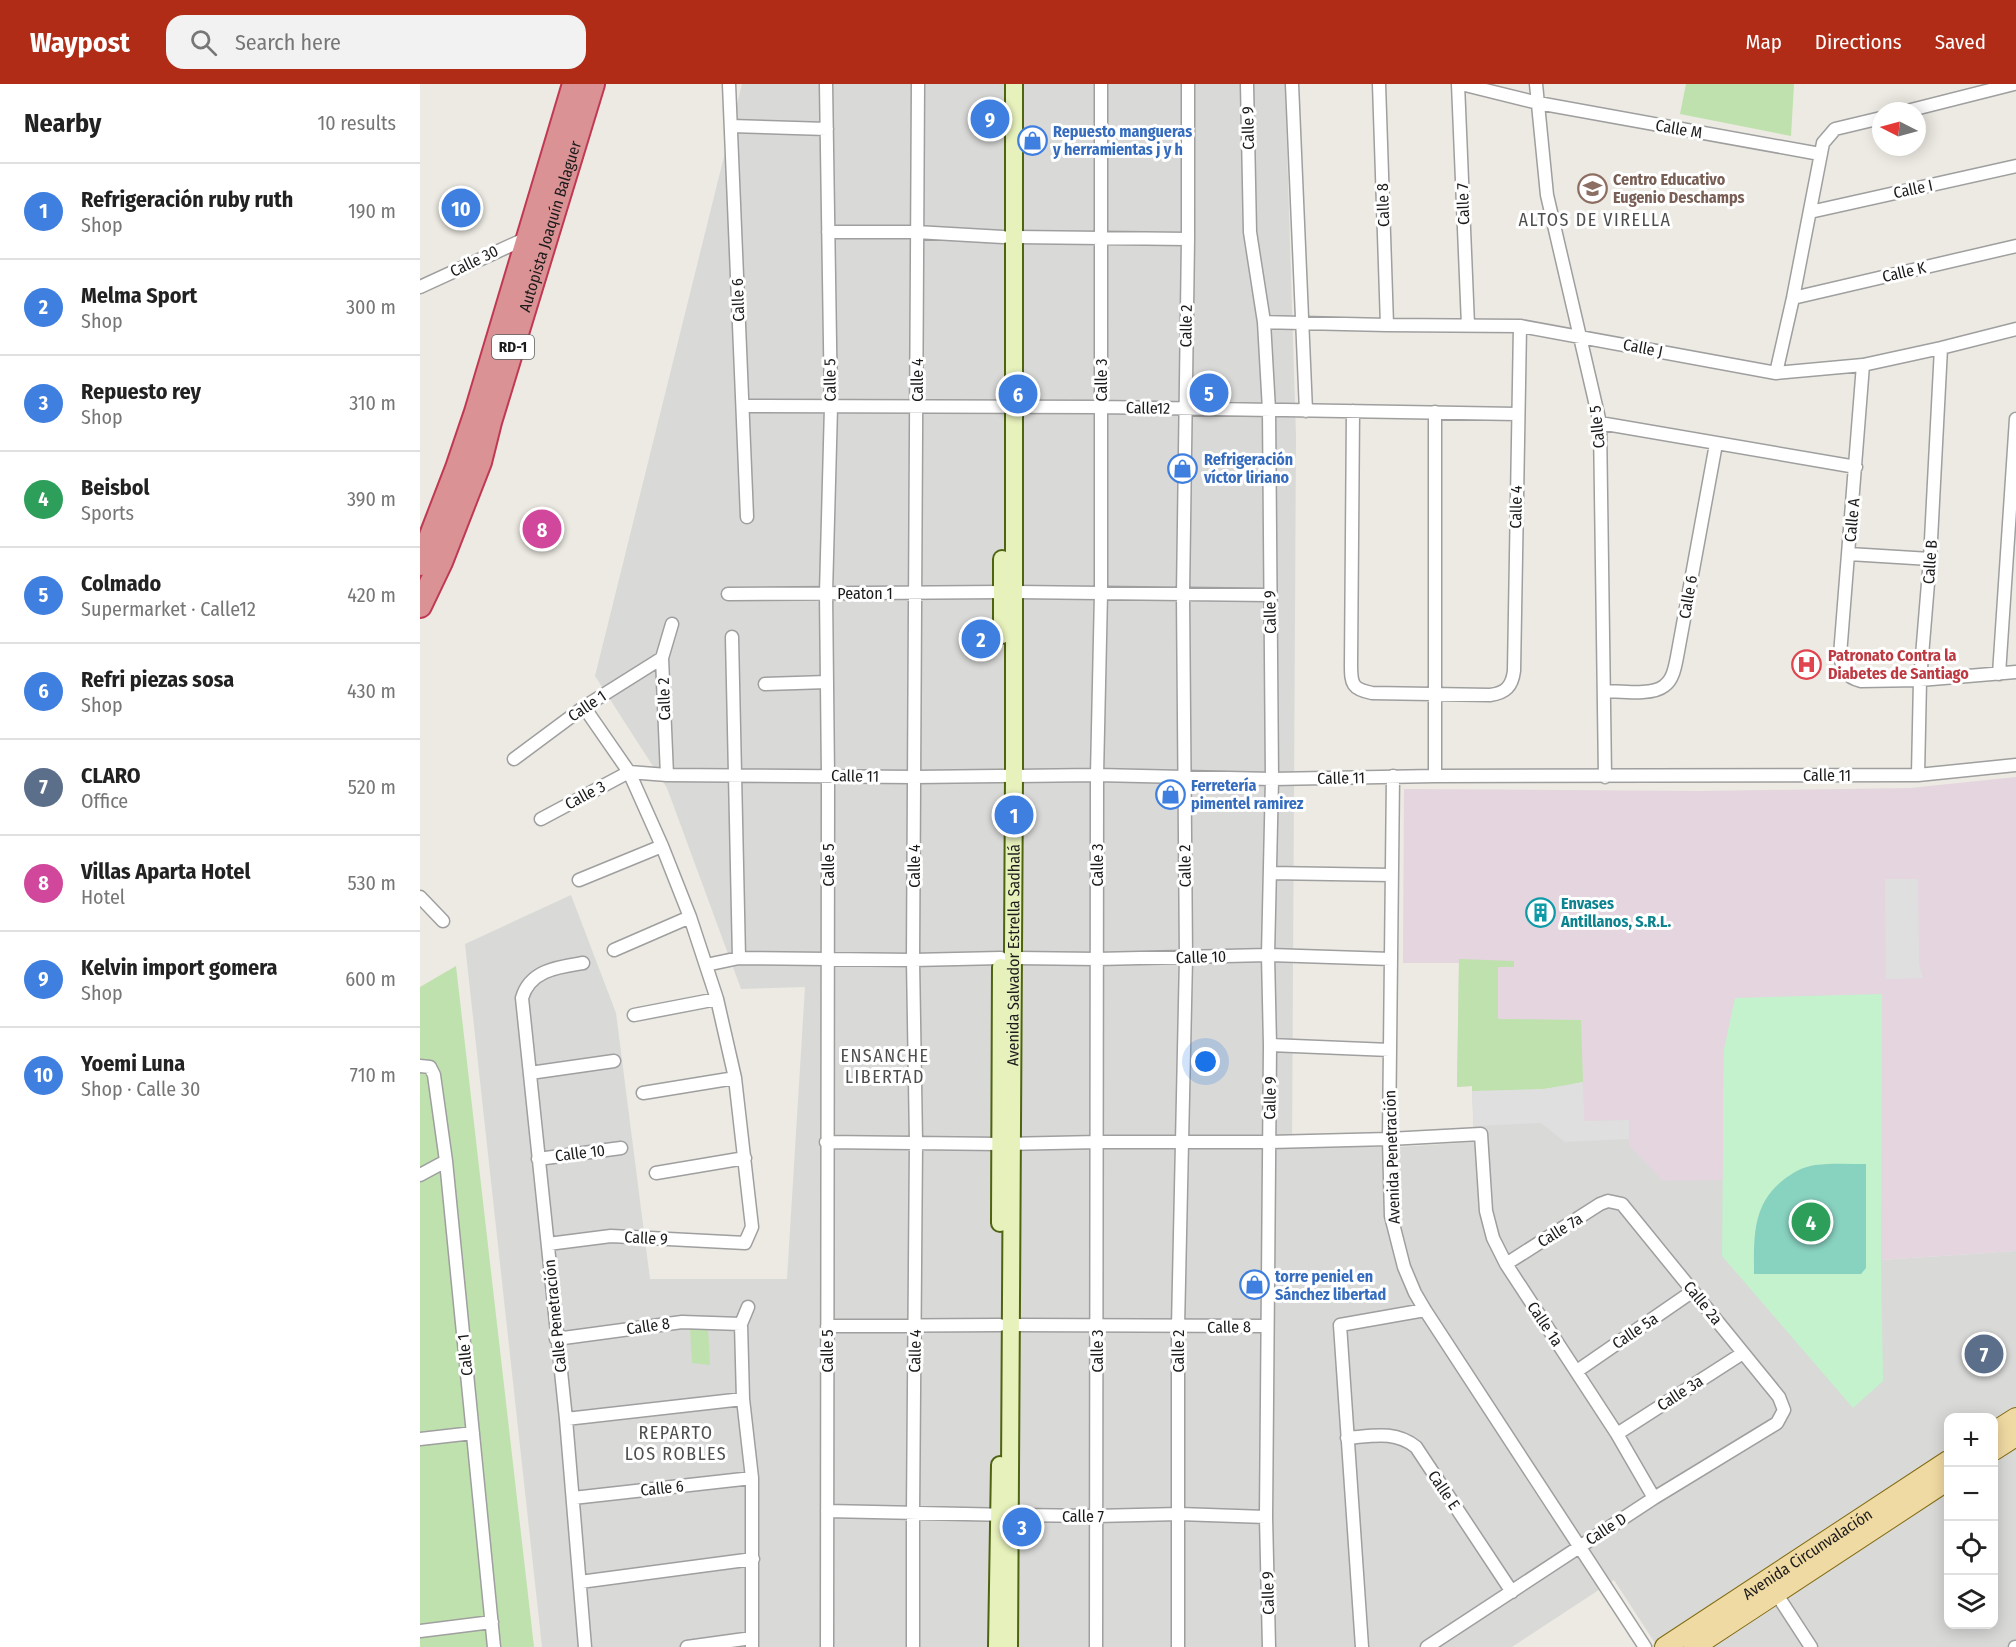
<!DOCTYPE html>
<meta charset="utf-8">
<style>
body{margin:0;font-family:"Fira Sans Condensed",sans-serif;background:#f2f2f2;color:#222}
.controls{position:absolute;right:18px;bottom:18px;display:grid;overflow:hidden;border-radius:12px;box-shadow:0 3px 15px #0003}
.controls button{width:54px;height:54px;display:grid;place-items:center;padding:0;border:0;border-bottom:2px solid #e0e0e0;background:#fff;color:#222;font:30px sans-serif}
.compass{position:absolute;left:1452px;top:18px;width:54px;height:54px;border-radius:50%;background:#fff;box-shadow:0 3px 15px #0003;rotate:276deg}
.you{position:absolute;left:786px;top:978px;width:21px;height:21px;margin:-15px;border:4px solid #fff;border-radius:50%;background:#1a73e8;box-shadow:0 0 0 9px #1a73e833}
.badge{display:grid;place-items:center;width:39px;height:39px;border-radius:50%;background:#b02c17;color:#fff;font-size:20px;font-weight:700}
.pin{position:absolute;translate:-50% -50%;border:3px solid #fff;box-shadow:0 2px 6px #0006}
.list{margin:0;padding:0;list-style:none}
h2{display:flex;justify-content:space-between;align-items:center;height:78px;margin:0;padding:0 24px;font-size:26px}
h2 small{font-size:20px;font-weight:400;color:#767676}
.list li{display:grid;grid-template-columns:39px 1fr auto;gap:18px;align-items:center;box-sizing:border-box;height:96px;padding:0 24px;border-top:2px solid #e0e0e0}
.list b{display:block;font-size:22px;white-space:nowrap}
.list p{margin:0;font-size:20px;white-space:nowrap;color:#767676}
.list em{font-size:20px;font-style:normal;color:#767676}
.icon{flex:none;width:33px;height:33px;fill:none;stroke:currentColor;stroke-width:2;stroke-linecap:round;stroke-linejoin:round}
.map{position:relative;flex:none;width:1596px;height:1563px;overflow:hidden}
header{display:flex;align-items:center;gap:36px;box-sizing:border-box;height:84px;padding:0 30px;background:#b02c17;color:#fff}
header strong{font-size:28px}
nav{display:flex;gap:33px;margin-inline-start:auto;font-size:21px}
.search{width:420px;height:54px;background:#f2f2f2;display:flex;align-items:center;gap:15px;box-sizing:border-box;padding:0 21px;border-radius:18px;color:#767676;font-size:22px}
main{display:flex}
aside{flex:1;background:#fff}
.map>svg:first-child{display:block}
</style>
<header>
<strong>Waypost</strong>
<div class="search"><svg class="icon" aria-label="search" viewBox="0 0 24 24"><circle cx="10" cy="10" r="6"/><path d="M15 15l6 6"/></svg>Search here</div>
<nav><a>Map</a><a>Directions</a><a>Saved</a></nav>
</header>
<main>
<aside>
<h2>Nearby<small>10 results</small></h2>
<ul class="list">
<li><span class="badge" style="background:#3f7fe0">1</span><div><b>Refrigeración ruby ruth</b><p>Shop</p></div><em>190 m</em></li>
<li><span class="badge" style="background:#3f7fe0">2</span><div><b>Melma Sport</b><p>Shop</p></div><em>300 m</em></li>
<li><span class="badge" style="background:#3f7fe0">3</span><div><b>Repuesto rey</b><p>Shop</p></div><em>310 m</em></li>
<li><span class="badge" style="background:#2e9e5b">4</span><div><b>Beisbol</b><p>Sports</p></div><em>390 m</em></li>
<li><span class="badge" style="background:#3f7fe0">5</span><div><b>Colmado</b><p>Supermarket · Calle12</p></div><em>420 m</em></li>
<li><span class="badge" style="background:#3f7fe0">6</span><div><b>Refri piezas sosa</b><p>Shop</p></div><em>430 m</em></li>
<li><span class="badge" style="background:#5c6f8a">7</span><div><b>CLARO</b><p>Office</p></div><em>520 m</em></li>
<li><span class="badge" style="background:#d1479c">8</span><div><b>Villas Aparta Hotel</b><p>Hotel</p></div><em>530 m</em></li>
<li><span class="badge" style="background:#3f7fe0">9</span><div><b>Kelvin import gomera</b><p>Shop</p></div><em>600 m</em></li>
<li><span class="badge" style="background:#3f7fe0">10</span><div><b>Yoemi Luna</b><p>Shop · Calle 30</p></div><em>710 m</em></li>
</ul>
</aside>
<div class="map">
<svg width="1596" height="1563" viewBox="0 0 1596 1563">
<rect width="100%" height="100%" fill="#eceae2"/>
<path fill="#d9d9d8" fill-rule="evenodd" d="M322 0H865L876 352 872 1063H978L1054 1058 1052 1007 1209 1036 1303 1096 1461 1176 1596 1167V1563H1230L1235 1559 1194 1496 1092 1563H122L45 860 151 811 196 929 230 1195H367L385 903 321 905 247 704 175 592ZM1528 1334H1574V1540H1528Z"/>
<path fill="#e4d5df" d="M1596 693V1167L1461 1176V910L1304 965 1303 1096 1243 1097 1209 1061 1208 1036 1164 1037 1162 998 1052 1007V1002L1037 1003 1039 879H983L984 705 1280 707 1490 704Z"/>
<path fill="#bfe1ad" d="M1266 0H1374L1371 52 1260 30Z
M1039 875 1094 877V883H1078V935L1161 936 1163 998C1126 1008 1089 1007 1052 1007V1002L1037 1003Z
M36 882 114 1563H0V903Z
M288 1244 290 1281 272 1279 270 1245Z"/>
<path fill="#c3f2cd" d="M1462 910 1461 1176 1463 1297 1433 1324 1302 1172 1304 965 1315 914Z"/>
<path fill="#88d2c0" d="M1446 1080V1184L1441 1190H1334C1334 1154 1332 1121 1362 1097 1372 1089 1382 1083 1395 1081 1412 1079 1429 1080 1446 1080Z"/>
<path fill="#dfdfdf" d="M1465 795H1498L1499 879 1503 894 1466 895Z
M1163 998 1164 1037 1209 1036V1055L1145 1058 1121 1039 1054 1042 1052 1007 1124 1005Z"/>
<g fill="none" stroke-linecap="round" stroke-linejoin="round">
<defs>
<path id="minor" d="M309 0 327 433
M406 0 411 323 406 509 408 692 407 1563
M827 0 830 148 844 238 849 326 852 695 848 871 850 961 846 1433 849 1563
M872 0 886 327
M959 0 967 241
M1038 0 1048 241
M1041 0 1118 19 1400 70
M1116 0 1127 111 1180 339 1185 693
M1487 27 1594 0
M311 42 407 45
M1390 128 1596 82
M408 148H496L583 153
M593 153 768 155
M0 203 109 153
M1373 214 1596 162
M844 238 967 241 1100 242 1356 289 1443 281 1521 264 1596 245
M1443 281 1420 571C1422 586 1426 593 1441 597L1500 596 1596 588
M1356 289 1373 214 1403 59 1415 45 1461 34
M323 322 681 323 1097 330
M933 327 931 581C931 600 932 605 952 609L1070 611C1086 609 1092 602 1094 587L1100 242
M1180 339 1436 383
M1429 470 1510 475
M593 508 849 511
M308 510 582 508
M312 553 319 874
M1579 590 1596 335
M345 600 407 598
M1184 607C1199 607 1232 612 1244 602 1253 596 1255 583 1257 573L1296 360
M94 675 164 623 242 574
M247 691 242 574 252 540
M1498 691 1500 596 1510 475 1521 264
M973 692 969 1055 971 1132 984 1183 995 1209 1005 1226 1225 1563
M1015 692V328
M121 735 209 688 247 691 495 693 677 691 852 695 1015 692 1498 691 1596 681
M850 789 972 791
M159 796 242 762
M0 813 23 837
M194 866 270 833
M592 874 677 875 848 871 971 875
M163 879C138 883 110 886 102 914L146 1335 165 1563
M286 881 319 874 493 876 581 874
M214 931 297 915
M850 961 970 966
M0 982 10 983 14 991 26 1077 74 1563
M110 989 194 977
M223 1009 315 994
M406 1058 580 1060 678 1058H849L969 1055 1061 1050 1066 1127 1073 1154 1086 1180 1197 1350 1234 1414
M118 1075 201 1064
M236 1089 325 1074
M0 1091 26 1077
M128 1160 191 1152 325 1159 332 1143 315 994 297 915 270 833 242 762 209 688 164 623
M328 1223 321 1240 323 1315 332 1394V1563
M591 1241 847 1242
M407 1242 580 1241
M136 1255 262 1238 321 1240
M1157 1287 1273 1207
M146 1335 323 1315
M1197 1350 1323 1269
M927 1354C952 1352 975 1346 996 1363L1092 1508
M0 1355 53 1349
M153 1414 332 1394
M407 1427 591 1431 676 1432 759 1430 846 1433
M160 1498 333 1475
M1352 1503 1391 1563
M0 1547 72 1538
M267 1563 332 1554
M493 1563V1429L496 1058 493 876 498 0
M676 1563 677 691 681 509V0
M758 1563V1243L766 874 763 511 768 155V0
M942 1563 920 1241 1005 1226
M1007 1563 1234 1414 1357 1339 1364 1326 1359 1313 1202 1120 1188 1117 1180 1120 1086 1180
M1595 1563H1596"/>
<g id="secondary">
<path d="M582 475V551"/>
<path d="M580 1139 581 883"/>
<path d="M577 1563 580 1381"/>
<path id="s1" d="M589 1563 594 692V0"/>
</g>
<g id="primary">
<path d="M1574 1348 1596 1334"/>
<path d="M1574 1366 1596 1352"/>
<path id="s2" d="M1245 1563 1528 1377"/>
<path d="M1274 1563 1528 1396"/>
</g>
<g id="motorway">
<path d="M0 480 37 384 56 328 154 0"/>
<path id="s3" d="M0 522 21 478 60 378 70 338 173 0"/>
</g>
</defs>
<use href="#minor" stroke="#9f9f9f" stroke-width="15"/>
<use href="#secondary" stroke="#4f6411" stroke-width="20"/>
<use href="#primary" stroke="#826c11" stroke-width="22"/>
<use href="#motorway" stroke="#c13853" stroke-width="26"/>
<use href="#minor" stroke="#fff" stroke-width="12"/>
<use href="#secondary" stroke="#e7f1bb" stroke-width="16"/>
<use href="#primary" stroke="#f0daa3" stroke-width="20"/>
<use href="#motorway" stroke="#db9295" stroke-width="22"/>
</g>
<defs>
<symbol id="shop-ring" viewBox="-11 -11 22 22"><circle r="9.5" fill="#fff" stroke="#3f7fe0" stroke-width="1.5"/><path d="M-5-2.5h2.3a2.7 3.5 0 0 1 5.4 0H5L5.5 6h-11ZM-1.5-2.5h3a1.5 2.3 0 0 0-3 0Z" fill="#3f7fe0"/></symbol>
<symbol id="school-ring" viewBox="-11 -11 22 22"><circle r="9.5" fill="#fff" stroke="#8d6e63" stroke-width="1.5"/><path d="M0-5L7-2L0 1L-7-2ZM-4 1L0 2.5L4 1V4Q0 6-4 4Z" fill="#8d6e63"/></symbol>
<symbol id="hospital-ring" viewBox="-11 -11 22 22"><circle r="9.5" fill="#fff" stroke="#e0444e" stroke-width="1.5"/><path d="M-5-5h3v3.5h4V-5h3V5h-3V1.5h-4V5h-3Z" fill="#e0444e"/></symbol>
<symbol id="building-ring" viewBox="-11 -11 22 22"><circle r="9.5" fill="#fff" stroke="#0f9aa8" stroke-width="1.5"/><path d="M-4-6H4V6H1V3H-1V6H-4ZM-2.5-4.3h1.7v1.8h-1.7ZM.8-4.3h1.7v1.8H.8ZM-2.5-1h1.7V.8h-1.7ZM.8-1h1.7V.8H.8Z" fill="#0f9aa8"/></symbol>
</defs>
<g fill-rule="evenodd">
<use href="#shop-ring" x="596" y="40" width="33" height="33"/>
<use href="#school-ring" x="1156" y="88" width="33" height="33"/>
<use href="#shop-ring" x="746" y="368" width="33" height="33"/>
<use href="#hospital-ring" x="1370" y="564" width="33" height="33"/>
<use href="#shop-ring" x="734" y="694" width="33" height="33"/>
<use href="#building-ring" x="1104" y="812" width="33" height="33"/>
<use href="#shop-ring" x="818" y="1184" width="33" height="33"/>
</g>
<g text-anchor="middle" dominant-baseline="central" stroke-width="6" stroke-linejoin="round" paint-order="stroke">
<rect fill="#fff" stroke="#5f5f5f" stroke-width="1.5" x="72" y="251" width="42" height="24" rx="4.5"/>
<g font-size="15" font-weight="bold" fill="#1b1b1b">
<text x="93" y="263">RD-1</text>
</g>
<g font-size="16" fill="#1b1b1b" stroke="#fff">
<text transform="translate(828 44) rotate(-91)">Calle 9</text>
<text transform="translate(1259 45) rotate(10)">Calle M</text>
<text transform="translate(1493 105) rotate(-12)">Calle I</text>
<text transform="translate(1043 120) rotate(-92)">Calle 7</text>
<text transform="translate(963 121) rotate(-92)">Calle 8</text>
<text stroke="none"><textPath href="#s3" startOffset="402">Autopista Joaquín Balaguer</textPath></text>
<text transform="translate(54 177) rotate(-26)">Calle 30</text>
<text transform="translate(1484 188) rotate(-13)">Calle K</text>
<text transform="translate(318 216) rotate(-92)">Calle 6</text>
<text transform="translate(766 242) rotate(-89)">Calle 2</text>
<text transform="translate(1223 264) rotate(11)">Calle J</text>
<text transform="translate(410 296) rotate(-91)">Calle 5</text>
<text transform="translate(497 296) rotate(-90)">Calle 4</text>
<text transform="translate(681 296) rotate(-90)">Calle 3</text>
<text transform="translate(728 324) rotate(1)">Calle12</text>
<text transform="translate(1177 343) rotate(-96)">Calle 5</text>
<text transform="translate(1096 423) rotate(-89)">Calle 4</text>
<text transform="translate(1432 436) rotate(-85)">Calle A</text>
<text transform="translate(1510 478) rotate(-86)">Calle B</text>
<text x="445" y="509">Peaton 1</text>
<text transform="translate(1268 513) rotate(-80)">Calle 6</text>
<text transform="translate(850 528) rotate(-91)">Calle 9</text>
<text transform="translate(244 615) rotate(-92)">Calle 2</text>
<text transform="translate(167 622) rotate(-34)">Calle 1</text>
<text x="1407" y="691">Calle 11</text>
<text transform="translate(435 692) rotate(1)">Calle 11</text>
<text transform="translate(921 694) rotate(-1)">Calle 11</text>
<text transform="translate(165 711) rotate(-28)">Calle 3</text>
<text transform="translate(408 781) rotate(-90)">Calle 5</text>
<text transform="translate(677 781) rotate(-90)">Calle 3</text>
<text transform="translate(494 782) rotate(-90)">Calle 4</text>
<text transform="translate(765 782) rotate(-91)">Calle 2</text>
<text stroke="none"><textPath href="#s1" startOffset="692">Avenida Salvador Estrella Sadhalá</textPath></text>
<text transform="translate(781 873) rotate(-2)">Calle 10</text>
<text transform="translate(850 1014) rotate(-89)">Calle 9</text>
<text transform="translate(160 1069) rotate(-7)">Calle 10</text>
<text transform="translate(972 1073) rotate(-92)">Avenida Penetración</text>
<text transform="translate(1140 1146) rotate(-32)">Calle 7a</text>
<text transform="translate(226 1154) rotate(3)">Calle 9</text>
<text transform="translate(1283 1219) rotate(51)">Calle 2a</text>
<text transform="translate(135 1232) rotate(-96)">Calle Penetración</text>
<text transform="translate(1125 1240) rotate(56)">Calle 1a</text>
<text transform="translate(228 1242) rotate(-8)">Calle 8</text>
<text transform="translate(809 1243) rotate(-1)">Calle 8</text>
<text transform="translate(1215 1247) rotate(-34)">Calle 5a</text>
<text transform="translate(407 1267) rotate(-90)">Calle 5</text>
<text transform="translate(495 1267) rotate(-89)">Calle 4</text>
<text transform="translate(677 1267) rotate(-90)">Calle 3</text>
<text transform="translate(758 1267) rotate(-90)">Calle 2</text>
<text transform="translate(45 1271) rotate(-96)">Calle 1</text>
<text transform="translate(1260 1309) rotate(-33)">Calle 3a</text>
<text transform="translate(242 1404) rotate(-6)">Calle 6</text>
<text transform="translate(1024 1406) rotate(56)">Calle E</text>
<text x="663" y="1432">Calle 7</text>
<text transform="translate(1186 1445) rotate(-33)">Calle D</text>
<text stroke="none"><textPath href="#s2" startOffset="170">Avenida Circunvalación</textPath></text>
<text transform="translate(848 1509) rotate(-91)">Calle 9</text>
</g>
<g font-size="16" font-weight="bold" fill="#366cbe" stroke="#fff" text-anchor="start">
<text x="633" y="47">Repuesto mangueras<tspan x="633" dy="18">y herramientas j y h</tspan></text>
<text x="784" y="375">Refrigeración<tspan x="784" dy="18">víctor liriano</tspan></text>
<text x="771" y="701">Ferretería<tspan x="771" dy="18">pimentel ramirez</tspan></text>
<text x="855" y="1192">torre peniel en<tspan x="855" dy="18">Sánchez libertad</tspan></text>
</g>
<g font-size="16" font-weight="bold" fill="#785e54" stroke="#fff" text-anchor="start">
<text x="1193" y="95">Centro Educativo<tspan x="1193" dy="18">Eugenio Deschamps</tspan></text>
</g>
<g font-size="16" font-weight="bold" fill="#be3a42" stroke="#fff" text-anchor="start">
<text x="1408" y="571">Patronato Contra la<tspan x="1408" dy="18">Diabetes de Santiago</tspan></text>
</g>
<g font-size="16" font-weight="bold" fill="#0d838f" stroke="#fff" text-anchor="start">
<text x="1141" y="819">Envases<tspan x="1141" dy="18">Antillanos, S.R.L.</tspan></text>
</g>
<g font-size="18" letter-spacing="1.5" fill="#4e4e4e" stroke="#fff">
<text x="1175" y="136">ALTOS DE VIRELLA</text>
<text x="465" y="972">ENSANCHE<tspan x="465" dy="21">LIBERTAD</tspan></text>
<text x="256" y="1349">REPARTO<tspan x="256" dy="21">LOS ROBLES</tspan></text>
</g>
</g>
</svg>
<div class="controls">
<button>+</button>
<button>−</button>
<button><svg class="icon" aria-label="locate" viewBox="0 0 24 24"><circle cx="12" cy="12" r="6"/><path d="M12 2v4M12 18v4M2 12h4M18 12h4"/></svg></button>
<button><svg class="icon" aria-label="layers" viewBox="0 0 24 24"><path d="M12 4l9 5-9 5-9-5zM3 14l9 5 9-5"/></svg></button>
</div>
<svg class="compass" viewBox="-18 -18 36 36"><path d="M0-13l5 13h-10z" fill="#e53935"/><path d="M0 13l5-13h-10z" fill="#767676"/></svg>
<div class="you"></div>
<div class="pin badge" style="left:594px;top:731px;background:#3f7fe0">1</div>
<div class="pin badge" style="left:561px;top:555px;background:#3f7fe0">2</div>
<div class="pin badge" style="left:602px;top:1443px;background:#3f7fe0">3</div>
<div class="pin badge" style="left:1391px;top:1138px;background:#2e9e5b">4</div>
<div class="pin badge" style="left:789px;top:309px;background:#3f7fe0">5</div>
<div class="pin badge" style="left:598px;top:310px;background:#3f7fe0">6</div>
<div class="pin badge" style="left:1564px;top:1270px;background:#5c6f8a">7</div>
<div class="pin badge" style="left:122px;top:445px;background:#d1479c">8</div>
<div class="pin badge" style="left:570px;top:35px;background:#3f7fe0">9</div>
<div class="pin badge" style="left:41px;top:124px;background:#3f7fe0">10</div>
</div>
</main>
